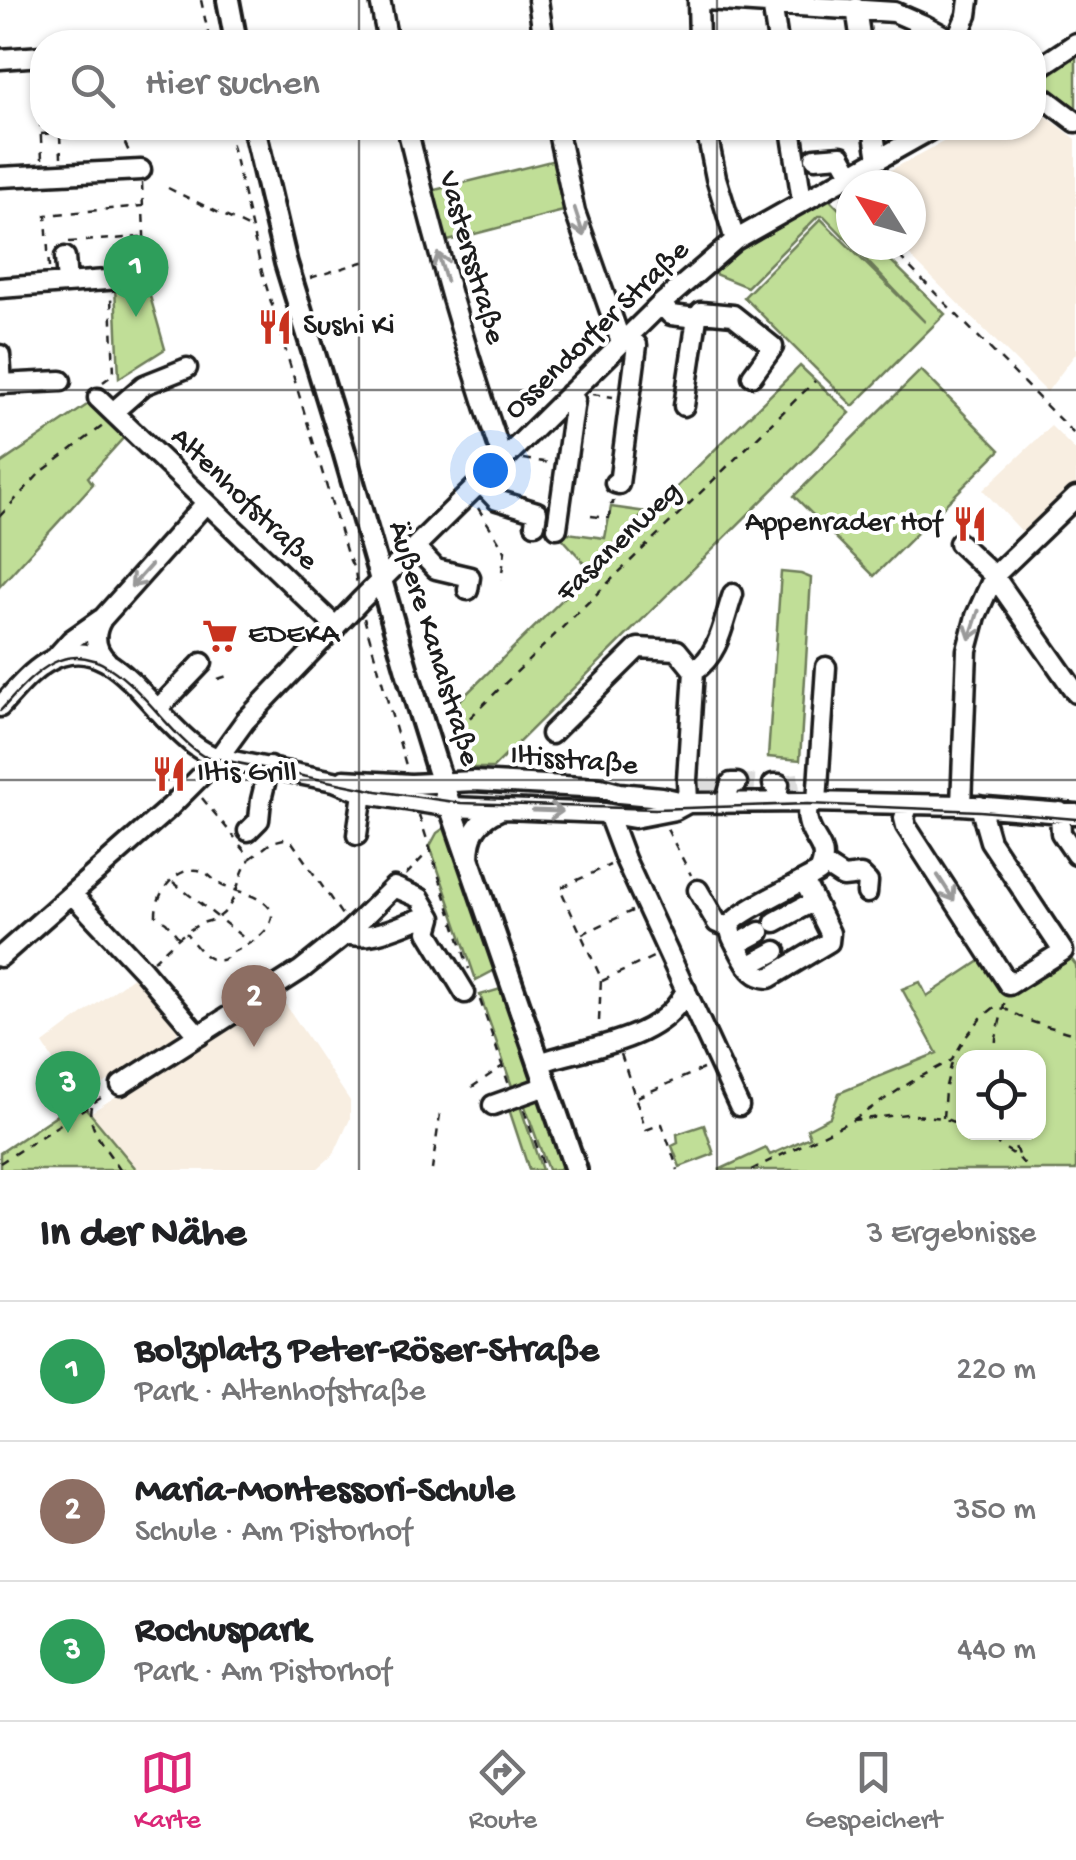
<!DOCTYPE html>
<html lang="de">
<meta charset="utf-8">
<style>
body{margin:0;font-family:"Gochi Hand",sans-serif;background:#f2f2f2;color:#202124}
.controls{position:absolute;right:30px;bottom:30px;display:grid;overflow:hidden;border-radius:20px;box-shadow:0 2px 8px #0004}
.controls button{width:90px;height:90px;display:grid;place-items:center;padding:0;border:0;border-bottom:2px solid #e0e0e0;background:#fff;color:#202124;font:50px sans-serif}
.compass{position:absolute;left:836px;top:170px;width:90px;height:90px;border-radius:50%;background:#fff;box-shadow:0 2px 8px #0004;rotate:307deg}
.you{position:absolute;left:490px;top:470px;width:35px;height:35px;margin:-25px;border:8px solid #fff;border-radius:50%;background:#1a73e8;box-shadow:0 0 0 15px #1a73e833}
.badge{display:grid;place-items:center;width:65px;height:65px;border-radius:50%;background:#db2777;color:#fff;font-size:32px;font-weight:700}
.pin{position:absolute;translate:-50% -82px;filter:drop-shadow(0 2px 5px #0008)}
.pin::after{content:'';position:absolute;top:52px;width:35px;height:30px;background:inherit;clip-path:polygon(0 0,100% 0,50% 100%)}
.list{margin:0;padding:0;list-style:none}
h2{display:flex;justify-content:space-between;align-items:center;height:130px;margin:0;padding:0 40px;font-size:42px}
h2 small{font-size:32px;font-weight:400;color:#757577}
.list li{display:grid;grid-template-columns:65px 1fr auto;gap:30px;align-items:center;box-sizing:border-box;height:140px;padding:0 40px;border-top:2px solid #e0e0e0}
.list b{display:block;font-size:38px;white-space:nowrap}
.list p{margin:0;font-size:32px;white-space:nowrap;color:#757577}
.list em{font-size:32px;font-style:normal;color:#757577}
.icon{flex:none;width:55px;height:55px;fill:none;stroke:currentColor;stroke-width:2;stroke-linecap:round;stroke-linejoin:round}
.map{position:relative;flex:none;width:1076px;height:1170px;overflow:hidden}
.search{position:absolute;background:#fff;box-shadow:0 2px 8px #0004;left:30px;right:30px;top:30px;height:110px;display:flex;align-items:center;gap:25px;box-sizing:border-box;padding:0 35px;border-radius:40px;color:#757577;font-size:38px}
.sheet{height:550px;background:#fff}
nav{display:flex;justify-content:space-around;align-items:center;box-sizing:border-box;height:140px;border-top:2px solid #e0e0e0;background:#fff;font-size:28px;color:#757577}
nav a{display:grid;justify-items:center;gap:5px}
nav .on{color:#db2777}
.map>svg:first-child{display:block}
</style>
<div class="map">
<svg width="1076" height="1170" viewBox="0 0 1076 1170">
<rect width="100%" height="100%" fill="#fff"/>
<filter id="ink" filterUnits="userSpaceOnUse"><feTurbulence type="fractalNoise" baseFrequency=".01" numOctaves="2"/><feDisplacementMap in="SourceGraphic" scale="20" xChannelSelector="R" yChannelSelector="G"/><feConvolveMatrix kernelMatrix="1 2 1 2 8 2 1 2 1" color-interpolation-filters="sRGB"/></filter>
<g filter="url(#ink)">
<path fill="#f8eee1" d="M1034 107 1076 139V353L1047 392 899 245H911V185H863L969 128H1034Z
M1051 426 1076 451V490L1027 537 983 490Z
M134 976 179 1030 175 1037 79 1100 43 1044Z
M278 993 350 1101V1119L334 1154 316 1170H137L90 1113Z"/>
<path fill="#c0de97" stroke="#6e7d5a" stroke-width="2.5" fill-rule="evenodd" d="M1076 55V108L1048 87 1046 82 1049 73Z
M555 160 567 210 444 242 431 191Z
M829 199 851 221V244L824 216H818L747 287 712 273 742 249Z
M821 219 925 322 852 245H875L945 314 853 406 744 297Z
M146 282 165 349 119 378 115 285Z
M800 366 850 413 493 768H468L446 714Z
M921 370 1000 450 874 576 794 496Z
M90 403 126 435 88 477 93 484 0 586V464Z
M611 507 646 512 589 568 554 529 564 516 569 517 567 533 605 538Z
M781 572 801 574 811 578 800 760 768 757Z
M447 826 496 966 493 971 476 980 430 846 437 833Z
M1068 955 1076 965V1170H719L766 1148 770 1155 810 1137 807 1129 830 1117 839 1093 937 1053 902 989 920 982 927 996 986 957 1009 992ZM964 1058H1038V1132H964Z
M504 988 535 1079 534 1083 514 1092 480 995Z
M535 1094 542 1098 564 1161 560 1169 548 1170 522 1098Z
M79 1100 137 1170H0V1153Z
M518 1100 542 1170H529L507 1103Z
M704 1125 714 1154 680 1167 672 1146 678 1143 677 1134Z"/>
<g fill="none" stroke-linecap="round" stroke-linejoin="round">
<path stroke="#ddd" stroke-width="18" stroke-dasharray="18 9" stroke-linecap="butt" d="M737 783 773 784
M783 784 799 782
M700 787 719 788"/>
<defs>
<path id="minor" d="M380 0 388 42
M538 0 544 42
M698 0 699 42
M706 0 894 12 924 25 955 42 967 15 969 0
M772 3 778 42
M856 8 861 42
M0 59 42 56
M1034 71 1076 43
M1034 90 1076 122
M407 128C434 240 465 350 503 460
M557 128 575 212 621 342
M706 128 716 178 735 240
M791 128 802 201
M873 128 878 159
M815 158 841 156 851 174
M0 177 141 170
M65 257 67 283
M0 288 146 277
M661 304 671 315 697 318 684 406
M697 318 701 312 733 315 773 347 752 376
M0 355 2 384
M0 384 61 381
M98 398 336 627
M113 412 144 385 187 368
M480 482 497 500 537 512 535 524
M615 483 619 484 637 345 628 335
M557 528 575 400 569 394
M959 543 994 576 1076 693
M415 547 436 569 470 577 468 590
M54 659 71 640 101 619
M107 661C94 649 93 634 102 619L206 503
M694 671C720 654 723 622 733 594
M0 707C14 692 28 674 46 663 99 630 136 688 168 721 184 737 197 751 218 758L334 781 366 794 451 807 605 813 634 818 675 810 688 803
M157 710 202 663
M551 734 638 648 677 650 694 671
M344 780 411 784 474 781 600 788 619 793 661 797 688 803 808 802 961 805 1076 814
M773 784H779L776 802
M817 802 826 667
M688 803 687 780 694 671
M725 803 731 783H737
M909 804 904 818 906 826 1009 985 1063 951 990 841 980 806
M961 805 967 650 976 616 994 576 1076 497
M1060 812 1061 833 1076 855
M608 814 625 859 739 1106
M248 831 259 820 261 800 269 767
M357 835 363 793
M469 859C469 834 477 820 500 810
M823 864 843 877 861 875 868 882 867 893
M804 881 830 933 829 942 769 978C753 977 749 967 741 954 737 945 728 935 731 925 736 912 804 882 819 872 831 847 812 842 808 821 806 815 808 808 808 802
M698 890 717 923 730 927
M72 894 143 970 199 1036
M775 922 814 901
M346 934C371 941 398 926 422 918
M736 945 760 932
M0 957 169 808 216 761 245 721 360 601 661 304 735 240 934 128
M748 966 776 951
M539 1063C587 1046 663 1042 686 990
M121 1085 301 970 346 934 394 887 420 898 432 918 428 932 465 993
M493 1105 546 1086"/>
<path id="major" d="M228 0 236 42
M254 128 286 263 344 451 409 678 437 768 576 1170"/>
</defs>
<use href="#minor" stroke="#1c1c1c" stroke-width="25"/>
<use href="#major" stroke="#1c1c1c" stroke-width="28"/>
<path stroke="#1c1c1c" stroke-width="2.5" stroke-dasharray="8 8" stroke-linecap="butt" d="M201 0 210 42
M121 128V135L130 154
M228 128 262 272 347 554 355 571 357 585
M41 134 120 130
M60 135 61 157
M42 159 39 99H42
M142 183 145 260
M168 188 250 228
M842 198 851 207
M69 242 141 237
M888 245 1076 436
M49 268 46 215 143 206
M310 278 366 261
M103 382 114 374 111 297
M592 394 613 397
M523 459 550 463
M478 508 505 551 501 580
M0 516 40 473 104 425
M591 516 609 518 610 504H613V500
M364 618 407 769
M218 679 227 676
M447 740 815 381
M202 798 235 838
M419 815 469 969
M667 829 691 875
M240 845 251 858 272 842 284 839 292 842 344 918
M406 875 428 852
M173 882 249 942
M582 934 632 911
M179 938 166 922 156 916C155 895 174 867 198 870 209 872 214 882 223 886 241 893 290 901 265 931 256 941 244 946 233 952 227 956 228 959 221 960 205 962 195 944 186 933
M153 961C167 948 181 934 198 925 204 921 215 921 220 916 238 903 237 875 250 859
M602 981 653 957
M480 1000 508 1082
M599 1021 601 978 560 888 610 865
M621 1054 646 1130 662 1124 678 1170
M995 1058 996 1038 1005 1000
M472 1087 503 1066
M637 1097 703 1069
M91 1106C86 1128 109 1152 120 1170
M524 1110 545 1170
M943 1118 945 1090 952 1062
M853 1120 911 1082 952 1060 965 1038 981 1018 996 1006C1008 1009 1016 1015 1027 1020 1043 1026 1060 1029 1076 1035
M979 1132 1018 1157 1029 1170
M1010 1132 1018 1155
M0 1163 107 1094
M432 1170 440 1114
M751 1170 853 1120 907 1114 943 1118 964 1126"/>
<use href="#minor" stroke="#fff" stroke-width="18"/>
<use href="#major" stroke="#fff" stroke-width="20"/>
<path stroke="#1c1c1c" stroke-width="2.5" d="M0 711C16 694 32 674 53 663 114 632 159 730 203 756L377 791 461 803 656 809 808 804 980 811 1076 819"/>
</g>
<defs><path id="oneway-shaft" d="M-6 0H5M1.5-3L5.5 0L1.5 3" fill="none" stroke-width="1.6" stroke-linecap="round" stroke-linejoin="round" transform="scale(2.5)"/></defs>
<g stroke="#999">
<use href="#oneway-shaft" transform="translate(579 222) rotate(72)"/>
<use href="#oneway-shaft" transform="translate(442 267) rotate(-107)"/>
<use href="#oneway-shaft" transform="translate(141 576) rotate(132)"/>
<use href="#oneway-shaft" transform="translate(974 625) rotate(108)"/>
<use href="#oneway-shaft" transform="translate(548 811) rotate(2)"/>
<use href="#oneway-shaft" transform="translate(946 888) rotate(57)"/>
</g>
</g>
<path fill="none" stroke="#1c1c1c" stroke-width="2.5" stroke-opacity="0.55" d="M359 0V42M717 0V42M359 128V1170M717 128V1170M0 390H1076M0 780H1076"/>
<defs>
<symbol id="restaurant-bare" viewBox="-9 -9 18 18"><path d="M-5-6h1v4h1v-4h1v4h1v-4h1v5L-1.5 .5V6h-2V.5L-5-1ZM5-6V6H3V1.5H1.5Q1.5-4 5-6Z" fill="#c8321e" stroke="#fff" stroke-width="2.5" paint-order="stroke"/></symbol>
<symbol id="supermarket-bare" viewBox="-9 -9 18 18"><path d="M-6-5.5h2.5l.6 2H6L4.5 2H-2.5L-4.4-4H-6ZM-1.5 3.2a1.3 1.3 0 1 0 .1 0ZM3 3.2a1.3 1.3 0 1 0 .1 0Z" fill="#c8321e" stroke="#fff" stroke-width="2.5" paint-order="stroke"/></symbol>
</defs>
<g fill-rule="evenodd">
<use href="#restaurant-bare" x="250" y="302" width="50" height="50"/>
<use href="#restaurant-bare" x="945" y="499" width="50" height="50"/>
<use href="#supermarket-bare" x="195" y="611" width="50" height="50"/>
<use href="#restaurant-bare" x="144" y="749" width="50" height="50"/>
</g>
<g text-anchor="middle" dominant-baseline="central" stroke-width="8" stroke-linejoin="round" paint-order="stroke">
<g font-size="30" fill="#1c1c1c" stroke="#fff">
<text transform="translate(470 258) rotate(74)">Vastersstraße</text>
<text transform="translate(598 331) rotate(-44)">Ossendorfer Straße</text>
<text transform="translate(243 500) rotate(44)">Altenhofstraße</text>
<text transform="translate(620 543) rotate(-44)">Fasanenweg</text>
<text transform="translate(432 644) rotate(73)">Äußere Kanalstraße</text>
<text transform="translate(574 762) rotate(5)">Iltisstraße</text>
</g>
<g font-size="30" fill="#1c1c1c" stroke="#fff" text-anchor="start">
<text x="303" y="327">Sushi Ki</text>
<text x="942" y="524" text-anchor="end">Appenrader Hof</text>
<text x="248" y="636">EDEKA</text>
<text x="197" y="774">Iltis Grill</text>
</g>
</g>
</svg>
<div class="controls">
<button><svg class="icon" aria-label="locate" viewBox="0 0 24 24"><circle cx="12" cy="12" r="6"/><path d="M12 2v4M12 18v4M2 12h4M18 12h4"/></svg></button>
</div>
<svg class="compass" viewBox="-18 -18 36 36"><path d="M0-13l5 13h-10z" fill="#e53935"/><path d="M0 13l5-13h-10z" fill="#757577"/></svg>
<div class="you"></div>
<div class="pin badge" style="left:136px;top:317px;background:#2e9e5b">1</div>
<div class="pin badge" style="left:254px;top:1047px;background:#8d6e63">2</div>
<div class="pin badge" style="left:68px;top:1133px;background:#2e9e5b">3</div>
<div class="search"><svg class="icon" aria-label="search" viewBox="0 0 24 24"><circle cx="10" cy="10" r="6"/><path d="M15 15l6 6"/></svg>Hier suchen</div>
</div>
<section class="sheet">
<h2>In der Nähe<small>3 Ergebnisse</small></h2>
<ul class="list">
<li><span class="badge" style="background:#2e9e5b">1</span><div><b>Bolzplatz Peter-Röser-Straße</b><p>Park · Altenhofstraße</p></div><em>220 m</em></li>
<li><span class="badge" style="background:#8d6e63">2</span><div><b>Maria-Montessori-Schule</b><p>Schule · Am Pistorhof</p></div><em>350 m</em></li>
<li><span class="badge" style="background:#2e9e5b">3</span><div><b>Rochuspark</b><p>Park · Am Pistorhof</p></div><em>440 m</em></li>
</ul>
</section>
<nav>
<a class="on"><svg class="icon" aria-label="map" viewBox="0 0 24 24"><path d="M3 6l6-2 6 2 6-2v14l-6 2-6-2-6 2zM9 4v14M15 6v14"/></svg>Karte</a>
<a><svg class="icon" aria-label="directions" viewBox="0 0 24 24"><path d="M12 3l9 9-9 9-9-9zM9 14v-3h6M13 9l2 2-2 2"/></svg>Route</a>
<a><svg class="icon" aria-label="saved" viewBox="0 0 24 24"><path d="M7 4h10v16l-5-4-5 4z"/></svg>Gespeichert</a>
</nav>
